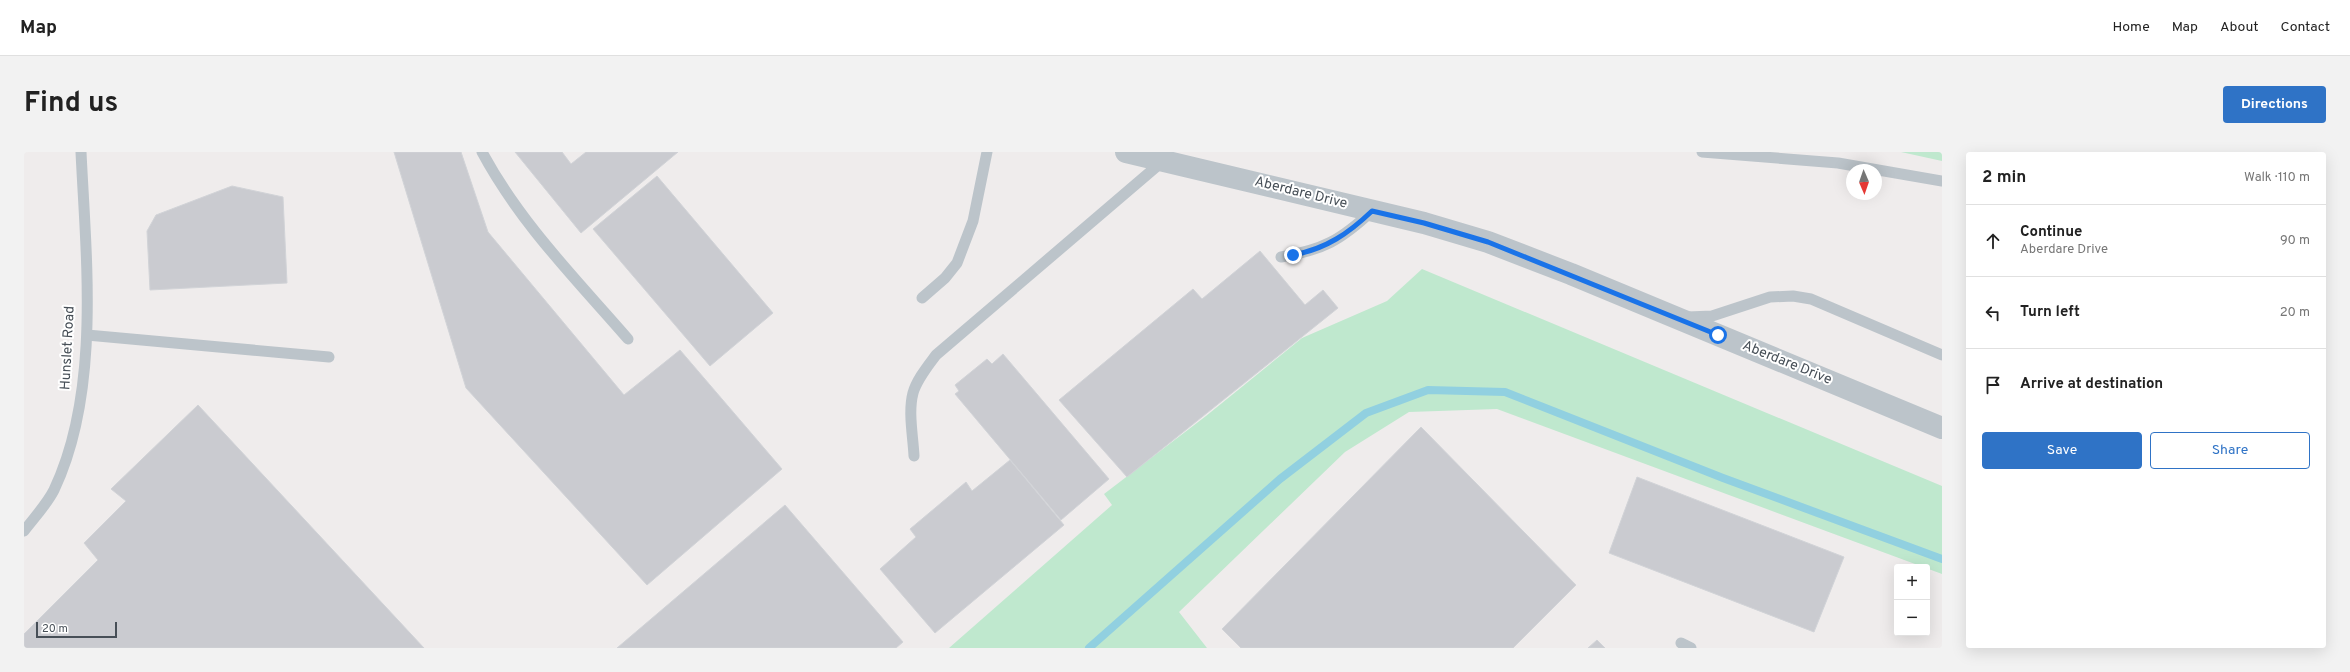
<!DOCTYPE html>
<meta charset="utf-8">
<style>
body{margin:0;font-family:Overpass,sans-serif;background:#f2f2f2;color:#222}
.controls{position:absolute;right:12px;bottom:12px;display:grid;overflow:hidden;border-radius:4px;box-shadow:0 4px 16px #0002}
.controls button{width:36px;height:36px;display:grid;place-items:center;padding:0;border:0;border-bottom:1px solid #e0e0e0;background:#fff;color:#222;font:20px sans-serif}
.compass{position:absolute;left:1822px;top:12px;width:36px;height:36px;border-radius:50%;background:#fff;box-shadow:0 4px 16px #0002;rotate:178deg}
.scale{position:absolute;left:12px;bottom:10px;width:81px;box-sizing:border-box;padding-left:4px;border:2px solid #474f57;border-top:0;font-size:11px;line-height:14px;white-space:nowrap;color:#474f57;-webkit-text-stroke:3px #fff;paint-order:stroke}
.stop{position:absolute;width:12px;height:12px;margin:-9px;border:3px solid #1a73e8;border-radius:50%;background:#fff}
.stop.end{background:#1a73e8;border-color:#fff;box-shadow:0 1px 4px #0008}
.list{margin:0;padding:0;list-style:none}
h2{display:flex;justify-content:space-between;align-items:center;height:52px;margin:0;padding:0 16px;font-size:17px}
h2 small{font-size:13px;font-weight:400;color:#767676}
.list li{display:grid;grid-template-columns:26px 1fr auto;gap:12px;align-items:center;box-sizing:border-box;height:72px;padding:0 16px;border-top:1px solid #e0e0e0}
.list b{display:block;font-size:15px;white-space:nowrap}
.list p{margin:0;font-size:13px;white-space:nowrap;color:#767676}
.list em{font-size:13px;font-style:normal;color:#767676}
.actions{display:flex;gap:8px;padding:12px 16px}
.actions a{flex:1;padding:9px 0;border:1px solid #2f73c6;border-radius:4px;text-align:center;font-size:14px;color:#2f73c6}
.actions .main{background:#2f73c6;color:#fff}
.icon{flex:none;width:22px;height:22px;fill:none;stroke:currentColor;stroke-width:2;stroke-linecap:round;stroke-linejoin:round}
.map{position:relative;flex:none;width:1918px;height:496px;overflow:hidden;border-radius:4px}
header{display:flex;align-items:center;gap:24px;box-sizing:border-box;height:56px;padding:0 20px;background:#fff;border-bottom:1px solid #e0e0e0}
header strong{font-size:19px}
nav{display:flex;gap:22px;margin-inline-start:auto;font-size:14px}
.intro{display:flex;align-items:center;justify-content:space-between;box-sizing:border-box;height:96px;padding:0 24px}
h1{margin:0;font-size:28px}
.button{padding:10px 18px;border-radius:4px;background:#2f73c6;color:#fff;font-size:14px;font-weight:700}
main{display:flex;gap:24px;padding:0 24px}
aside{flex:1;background:#fff;border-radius:4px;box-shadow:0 4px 16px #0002}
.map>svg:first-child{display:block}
</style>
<header>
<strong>Map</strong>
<nav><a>Home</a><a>Map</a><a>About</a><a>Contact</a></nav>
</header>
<div class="intro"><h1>Find us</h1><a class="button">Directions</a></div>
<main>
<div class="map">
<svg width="1918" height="496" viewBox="0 0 1918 496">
<rect width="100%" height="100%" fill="#efecec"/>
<path fill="#bfe8ce" d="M1877 0H1918V9Z
M1398 117 1918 334V422L1473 257 1385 260 1321 300 1155 460 1183 496H925L1088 353 1080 342 1182 264 1278 186 1363 149Z"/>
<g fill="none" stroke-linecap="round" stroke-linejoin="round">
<path stroke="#91d0e0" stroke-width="8" d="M1065 496 1256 327 1342 261 1404 238 1481 240 1699 326 1918 407"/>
</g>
<path fill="#cacbd0" stroke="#d1d3d7" d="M370 0H437L464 80 600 243 656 198 758 317 623 433 442 236Z
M491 0H538L547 12 562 0H654L557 81Z
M633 24 749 161 686 214 569 77Z
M208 34 259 45 263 131 126 138 123 79 132 63Z
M1236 99 1281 153 1299 138 1314 156 1103 325 1035 248 1169 137 1178 147Z
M979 202 1085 327 1037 368 931 242 935 239 931 233 963 207 968 212Z
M174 253 400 496H0V482L74 408 60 391 102 349 87 337Z
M1397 275 1552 433 1489 496H1217L1198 477Z
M986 308 1040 373 911 481 856 417 892 385 886 377 942 330 948 339Z
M1613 325 1820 405 1790 480 1585 401Z
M761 353 879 490 872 496H593Z
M1573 488 1581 496H1564Z"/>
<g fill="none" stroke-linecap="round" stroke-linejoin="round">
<path stroke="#bcc4ca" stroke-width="11" d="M458 0C496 71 552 127 604 187
M1678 0 1814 11 1918 29
M1257 105C1299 98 1317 88 1348 59
M898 146 921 126 933 111 949 69 963 0
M1664 165 1688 164 1746 145 1769 144 1787 147 1918 203
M63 183 305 205
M890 304C889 284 884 260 889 241 893 227 904 214 912 203L1139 9
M0 379C10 366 23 352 30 338 77 239 62 106 57 0
M1657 491 1667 496"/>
<path stroke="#bcc4ca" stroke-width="22" d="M1102 0 1400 71 1464 90 1547 122 1918 276"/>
</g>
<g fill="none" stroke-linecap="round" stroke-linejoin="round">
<path stroke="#1a73e8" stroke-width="5" d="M1269 103C1302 97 1325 81 1348 59L1400 71 1464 90 1694 183"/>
</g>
<g text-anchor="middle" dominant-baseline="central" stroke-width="4" stroke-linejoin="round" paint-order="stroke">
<g font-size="14" fill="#474f57" stroke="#fff">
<text transform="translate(1277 41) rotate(14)">Aberdare Drive</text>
<text transform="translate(44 196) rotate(-87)">Hunslet Road</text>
<text transform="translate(1763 211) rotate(22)">Aberdare Drive</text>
</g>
</g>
</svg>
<div class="controls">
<button>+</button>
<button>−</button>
</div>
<svg class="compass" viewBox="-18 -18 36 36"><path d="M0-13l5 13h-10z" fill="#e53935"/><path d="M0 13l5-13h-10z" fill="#767676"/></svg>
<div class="scale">20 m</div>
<div class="stop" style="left:1694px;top:183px"></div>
<div class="stop end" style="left:1269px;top:103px"></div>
</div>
<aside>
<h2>2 min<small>Walk · 110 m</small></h2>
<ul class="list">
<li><svg class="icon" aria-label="ahead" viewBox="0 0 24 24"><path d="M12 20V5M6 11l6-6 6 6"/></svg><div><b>Continue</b><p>Aberdare Drive</p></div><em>90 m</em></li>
<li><svg class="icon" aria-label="left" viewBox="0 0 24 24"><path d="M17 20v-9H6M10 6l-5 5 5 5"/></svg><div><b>Turn left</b></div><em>20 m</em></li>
<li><svg class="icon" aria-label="arrive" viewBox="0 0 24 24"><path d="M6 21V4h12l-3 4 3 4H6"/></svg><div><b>Arrive at destination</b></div></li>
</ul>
<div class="actions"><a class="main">Save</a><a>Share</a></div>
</aside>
</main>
